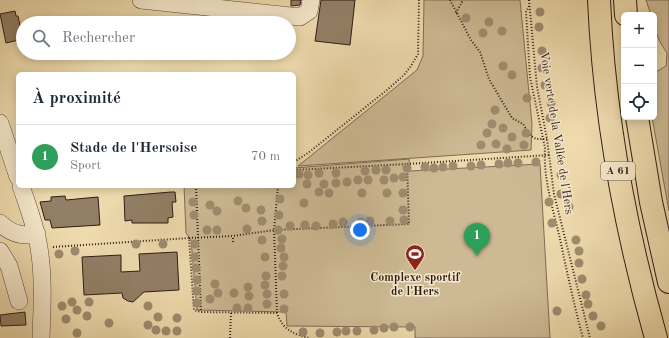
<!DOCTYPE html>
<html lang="fr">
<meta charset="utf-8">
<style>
body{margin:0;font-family:"Old Standard TT",serif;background:#f2f2f3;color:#1f2937}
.controls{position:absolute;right:12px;top:12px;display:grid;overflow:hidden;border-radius:6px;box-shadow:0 2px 10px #0003}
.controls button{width:36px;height:36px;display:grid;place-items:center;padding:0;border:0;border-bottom:1px solid #e0e1e3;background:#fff;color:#1f2937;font:20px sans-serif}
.you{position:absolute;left:360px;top:230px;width:14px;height:14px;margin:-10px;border:3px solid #fff;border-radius:50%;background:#1a73e8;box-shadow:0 0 0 6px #1a73e833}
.badge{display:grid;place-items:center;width:26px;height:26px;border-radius:50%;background:#8f2418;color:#fff;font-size:13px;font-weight:700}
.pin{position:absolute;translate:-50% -33px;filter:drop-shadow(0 1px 2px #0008)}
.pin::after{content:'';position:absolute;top:21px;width:14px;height:12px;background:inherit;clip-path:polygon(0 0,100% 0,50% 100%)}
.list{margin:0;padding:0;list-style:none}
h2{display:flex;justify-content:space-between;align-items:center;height:52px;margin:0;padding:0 16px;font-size:17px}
h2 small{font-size:13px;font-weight:400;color:#747a83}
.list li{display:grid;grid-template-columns:26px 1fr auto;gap:12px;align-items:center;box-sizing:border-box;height:64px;padding:0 16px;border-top:1px solid #e0e1e3}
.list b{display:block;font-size:15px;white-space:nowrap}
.list p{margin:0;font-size:13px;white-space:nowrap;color:#747a83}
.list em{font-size:13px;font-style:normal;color:#747a83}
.icon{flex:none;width:22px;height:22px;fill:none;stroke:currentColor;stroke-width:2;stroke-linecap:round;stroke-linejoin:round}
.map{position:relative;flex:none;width:669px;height:338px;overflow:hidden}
.search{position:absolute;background:#fff;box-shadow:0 2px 10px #0003;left:16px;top:16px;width:280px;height:44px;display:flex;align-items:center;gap:10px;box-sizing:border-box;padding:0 14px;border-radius:22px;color:#747a83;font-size:15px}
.panel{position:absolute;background:#fff;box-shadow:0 2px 10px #0003;left:16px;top:72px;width:280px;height:116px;border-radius:6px}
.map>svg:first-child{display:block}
</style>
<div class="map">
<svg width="669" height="338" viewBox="0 0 669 338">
<rect width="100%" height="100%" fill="#eedaad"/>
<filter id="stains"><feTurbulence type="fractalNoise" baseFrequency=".005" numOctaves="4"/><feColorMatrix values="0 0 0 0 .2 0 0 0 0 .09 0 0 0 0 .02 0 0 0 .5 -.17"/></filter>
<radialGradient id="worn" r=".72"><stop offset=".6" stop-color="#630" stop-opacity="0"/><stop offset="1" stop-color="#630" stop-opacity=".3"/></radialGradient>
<path fill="#cdba94" stroke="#7e6c56" d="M424 0H520L532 124 531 150 298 166 417 70 423 56Z
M646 0H669V211L652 117H654V73L666 66 667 53C658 40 654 31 654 15H651Z
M409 159 410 171 540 164 550 338H415V327L287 326 286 312 197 310 191 240 186 233 184 186H294V168Z"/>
<path fill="#927f65" stroke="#2e1d17" d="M291 0H301L300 5 291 6Z
M321 0H355L350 45 315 41Z
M15 11 16 16H18L23 39 6 43 0 14Z
M171 192H175L176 202H172L173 217 168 218V223H132V220L125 221 124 196Z
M65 196 66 200 98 197 100 225 52 228 50 220H45L40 202 51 201V197Z
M177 252 179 290 144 292 133 302 128 301 123 298 122 293 84 295 82 257 121 255V272L140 271 139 254Z
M25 312 26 325 1 326 0 315Z"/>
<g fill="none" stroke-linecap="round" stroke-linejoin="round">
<defs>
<path id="minor" d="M141 0 300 17 309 11 311 0
M0 123 18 177
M21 186C28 207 36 227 39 248 44 278 42 308 41 338
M0 223C10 233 23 237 37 234
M0 251 9 266 19 301"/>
<path id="highway" d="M599 0C604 114 625 228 656 338
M625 0 626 15
M637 117 651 202 669 282"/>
</defs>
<use href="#minor" stroke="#5e4c3c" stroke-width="18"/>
<use href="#highway" stroke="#2e1d17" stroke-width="24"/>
<path stroke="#2e1d17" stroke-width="2" stroke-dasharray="1 2" stroke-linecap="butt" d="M450 0 471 40 480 52 489 79 512 118 523 124 530 135 536 139H547
M529 0 537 87 547 139 554 194 590 338
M529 6 526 12 530 77 545 148C543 178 553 209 560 239 567 272 574 305 583 338
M456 13 463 0
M294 162 308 153 387 90 404 75 411 66 418 54 419 0
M407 164 549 155
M196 186 201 312
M189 238 233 236 274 230 409 224 407 164 294 170
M233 242V236
M53 247 189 238 194 310 201 312 277 313C282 329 294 335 310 338
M277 313 274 230 278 186
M230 338 231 313"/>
<use href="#minor" stroke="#f4e7ca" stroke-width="17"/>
<use href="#highway" stroke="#eedaad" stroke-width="22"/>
</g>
<g fill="#9f8c6f">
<circle cx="540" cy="12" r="4.5"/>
<circle cx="466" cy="18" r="4.5"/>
<circle cx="489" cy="22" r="4.5"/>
<circle cx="539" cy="27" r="4.5"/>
<circle cx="502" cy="31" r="4.5"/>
<circle cx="483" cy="33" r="4.5"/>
<circle cx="542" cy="51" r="4.5"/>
<circle cx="503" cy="66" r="4.5"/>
<circle cx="542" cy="68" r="4.5"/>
<circle cx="512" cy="75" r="4.5"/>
<circle cx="545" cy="85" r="4.5"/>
<circle cx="527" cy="98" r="4.5"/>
<circle cx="551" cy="103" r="4.5"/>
<circle cx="495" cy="110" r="4.5"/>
<circle cx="550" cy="118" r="4.5"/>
<circle cx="492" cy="124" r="4.5"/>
<circle cx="503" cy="128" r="4.5"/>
<circle cx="487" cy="133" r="4.5"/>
<circle cx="526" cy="133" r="4.5"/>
<circle cx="512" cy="137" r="4.5"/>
<circle cx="496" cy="144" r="4.5"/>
<circle cx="481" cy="145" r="4.5"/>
<circle cx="524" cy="145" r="4.5"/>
<circle cx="507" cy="149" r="4.5"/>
<circle cx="560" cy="151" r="4.5"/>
<circle cx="536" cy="162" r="4.5"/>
<circle cx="508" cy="163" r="4.5"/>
<circle cx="518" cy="163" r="4.5"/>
<circle cx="499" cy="164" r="4.5"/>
<circle cx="481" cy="165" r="4.5"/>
<circle cx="453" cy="166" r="4.5"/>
<circle cx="471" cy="166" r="4.5"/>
<circle cx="425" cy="167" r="4.5"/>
<circle cx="443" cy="167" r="4.5"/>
<circle cx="407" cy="168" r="4.5"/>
<circle cx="434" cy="168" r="4.5"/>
<circle cx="376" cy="170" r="4.5"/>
<circle cx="386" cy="170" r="4.5"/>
<circle cx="365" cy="171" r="4.5"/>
<circle cx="319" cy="173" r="4.5"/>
<circle cx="336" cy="173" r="4.5"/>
<circle cx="299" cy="174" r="4.5"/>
<circle cx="308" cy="175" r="4.5"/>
<circle cx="561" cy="175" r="4.5"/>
<circle cx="403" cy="177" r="4.5"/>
<circle cx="394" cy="178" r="4.5"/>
<circle cx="358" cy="180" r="4.5"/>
<circle cx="368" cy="180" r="4.5"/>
<circle cx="384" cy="180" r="4.5"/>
<circle cx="347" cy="182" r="4.5"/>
<circle cx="336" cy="183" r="4.5"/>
<circle cx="307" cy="184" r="4.5"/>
<circle cx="324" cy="184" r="4.5"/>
<circle cx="319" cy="192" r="4.5"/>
<circle cx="329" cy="193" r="4.5"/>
<circle cx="362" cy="193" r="4.5"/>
<circle cx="387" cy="193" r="4.5"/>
<circle cx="403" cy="193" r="4.5"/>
<circle cx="561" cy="194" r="4.5"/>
<circle cx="280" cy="199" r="4.5"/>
<circle cx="238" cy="201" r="4.5"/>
<circle cx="193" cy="202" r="4.5"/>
<circle cx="549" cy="202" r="4.5"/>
<circle cx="304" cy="203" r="4.5"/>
<circle cx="210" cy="205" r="4.5"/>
<circle cx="569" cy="207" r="4.5"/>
<circle cx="246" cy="208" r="4.5"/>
<circle cx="261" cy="210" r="4.5"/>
<circle cx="403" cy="210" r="4.5"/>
<circle cx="217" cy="211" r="4.5"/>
<circle cx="194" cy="215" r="4.5"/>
<circle cx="279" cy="215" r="4.5"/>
<circle cx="404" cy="220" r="4.5"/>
<circle cx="262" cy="221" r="4.5"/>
<circle cx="370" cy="221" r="4.5"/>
<circle cx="390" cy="221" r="4.5"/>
<circle cx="343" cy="222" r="4.5"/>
<circle cx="361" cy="222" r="4.5"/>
<circle cx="552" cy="223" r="4.5"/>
<circle cx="333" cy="224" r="4.5"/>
<circle cx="305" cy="225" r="4.5"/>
<circle cx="290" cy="226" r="4.5"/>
<circle cx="316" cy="226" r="4.5"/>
<circle cx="247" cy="229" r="4.5"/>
<circle cx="207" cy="230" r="4.5"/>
<circle cx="217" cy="230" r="4.5"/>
<circle cx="278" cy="230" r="4.5"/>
<circle cx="282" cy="239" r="4.5"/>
<circle cx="262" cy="240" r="4.5"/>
<circle cx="576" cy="240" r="4.5"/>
<circle cx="136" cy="244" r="4.5"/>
<circle cx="163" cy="244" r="4.5"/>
<circle cx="195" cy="244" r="4.5"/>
<circle cx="281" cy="248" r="4.5"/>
<circle cx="75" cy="251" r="4.5"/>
<circle cx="579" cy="251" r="4.5"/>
<circle cx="59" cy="254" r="4.5"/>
<circle cx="195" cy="257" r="4.5"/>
<circle cx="265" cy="257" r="4.5"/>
<circle cx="284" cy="257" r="4.5"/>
<circle cx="579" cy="263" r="4.5"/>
<circle cx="283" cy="266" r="4.5"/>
<circle cx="196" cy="268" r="4.5"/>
<circle cx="266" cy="276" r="4.5"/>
<circle cx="282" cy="276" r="4.5"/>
<circle cx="582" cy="279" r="4.5"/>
<circle cx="197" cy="280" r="4.5"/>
<circle cx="215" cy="284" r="4.5"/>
<circle cx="265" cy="285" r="4.5"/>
<circle cx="248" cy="287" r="4.5"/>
<circle cx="197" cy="291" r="4.5"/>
<circle cx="218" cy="293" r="4.5"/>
<circle cx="234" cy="293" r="4.5"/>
<circle cx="267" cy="294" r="4.5"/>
<circle cx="284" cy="294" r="4.5"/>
<circle cx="586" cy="295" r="4.5"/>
<circle cx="249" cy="296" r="4.5"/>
<circle cx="210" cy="299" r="4.5"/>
<circle cx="72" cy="302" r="4.5"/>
<circle cx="89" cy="302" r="4.5"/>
<circle cx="197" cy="303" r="4.5"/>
<circle cx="267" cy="304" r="4.5"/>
<circle cx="588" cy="304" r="4.5"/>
<circle cx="62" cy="306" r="4.5"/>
<circle cx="148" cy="306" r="4.5"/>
<circle cx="237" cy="308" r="4.5"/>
<circle cx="248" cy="308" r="4.5"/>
<circle cx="284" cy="309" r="4.5"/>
<circle cx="77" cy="310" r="4.5"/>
<circle cx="557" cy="311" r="4.5"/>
<circle cx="87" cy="316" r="4.5"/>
<circle cx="593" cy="316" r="4.5"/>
<circle cx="158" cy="317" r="4.5"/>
<circle cx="177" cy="318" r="4.5"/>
<circle cx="66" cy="319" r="4.5"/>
<circle cx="109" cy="323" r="4.5"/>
<circle cx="148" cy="325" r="4.5"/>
<circle cx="601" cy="326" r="4.5"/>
<circle cx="394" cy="327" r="4.5"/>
<circle cx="410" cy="327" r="4.5"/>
<circle cx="384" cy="328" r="4.5"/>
<circle cx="156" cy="330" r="4.5"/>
<circle cx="374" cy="330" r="4.5"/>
<circle cx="166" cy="331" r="4.5"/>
<circle cx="177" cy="331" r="4.5"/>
<circle cx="346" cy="331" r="4.5"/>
<circle cx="357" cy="331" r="4.5"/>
<circle cx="303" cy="332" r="4.5"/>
<circle cx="337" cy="332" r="4.5"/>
<circle cx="77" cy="333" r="4.5"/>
<circle cx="320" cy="333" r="4.5"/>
</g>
<defs>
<symbol id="stadium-pin" viewBox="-11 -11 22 30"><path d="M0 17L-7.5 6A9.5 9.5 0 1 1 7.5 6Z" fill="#8f2418" stroke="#f4e7ca"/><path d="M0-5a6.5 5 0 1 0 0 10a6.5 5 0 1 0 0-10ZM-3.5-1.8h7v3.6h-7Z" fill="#fff"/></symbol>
</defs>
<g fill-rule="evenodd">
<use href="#stadium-pin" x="404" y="243" width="22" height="30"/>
</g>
<g text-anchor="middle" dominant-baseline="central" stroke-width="3" stroke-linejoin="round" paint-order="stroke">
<rect fill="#f4e7ca" stroke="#695a4d" stroke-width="1" x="601" y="162" width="34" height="18" rx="3"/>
<g font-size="11" font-weight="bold" fill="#2e1d17">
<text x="618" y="171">A 61</text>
</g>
<g font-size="12" fill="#2e1d17" stroke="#f4e7ca">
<text transform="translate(556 133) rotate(81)">Voie verte de la Vallée de l'Hers</text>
</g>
<g font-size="12" font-weight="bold" fill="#2e1d17" stroke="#f4e7ca">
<text x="415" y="278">Complexe sportif<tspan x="415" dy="14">de l'Hers</tspan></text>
</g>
</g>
<rect width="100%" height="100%" filter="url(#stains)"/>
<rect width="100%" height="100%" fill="url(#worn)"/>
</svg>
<div class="controls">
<button>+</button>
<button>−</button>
<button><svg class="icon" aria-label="locate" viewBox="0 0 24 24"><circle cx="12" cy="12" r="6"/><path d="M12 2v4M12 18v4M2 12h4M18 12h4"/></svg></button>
</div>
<div class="you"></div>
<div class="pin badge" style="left:477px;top:256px;background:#2e9e5b">1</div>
<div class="search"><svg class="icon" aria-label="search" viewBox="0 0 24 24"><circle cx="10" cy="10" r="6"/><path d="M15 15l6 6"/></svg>Rechercher</div>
<section class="panel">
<h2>À proximité<small></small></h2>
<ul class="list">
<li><span class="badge" style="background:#2e9e5b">1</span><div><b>Stade de l'Hersoise</b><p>Sport</p></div><em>70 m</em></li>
</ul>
</section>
</div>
